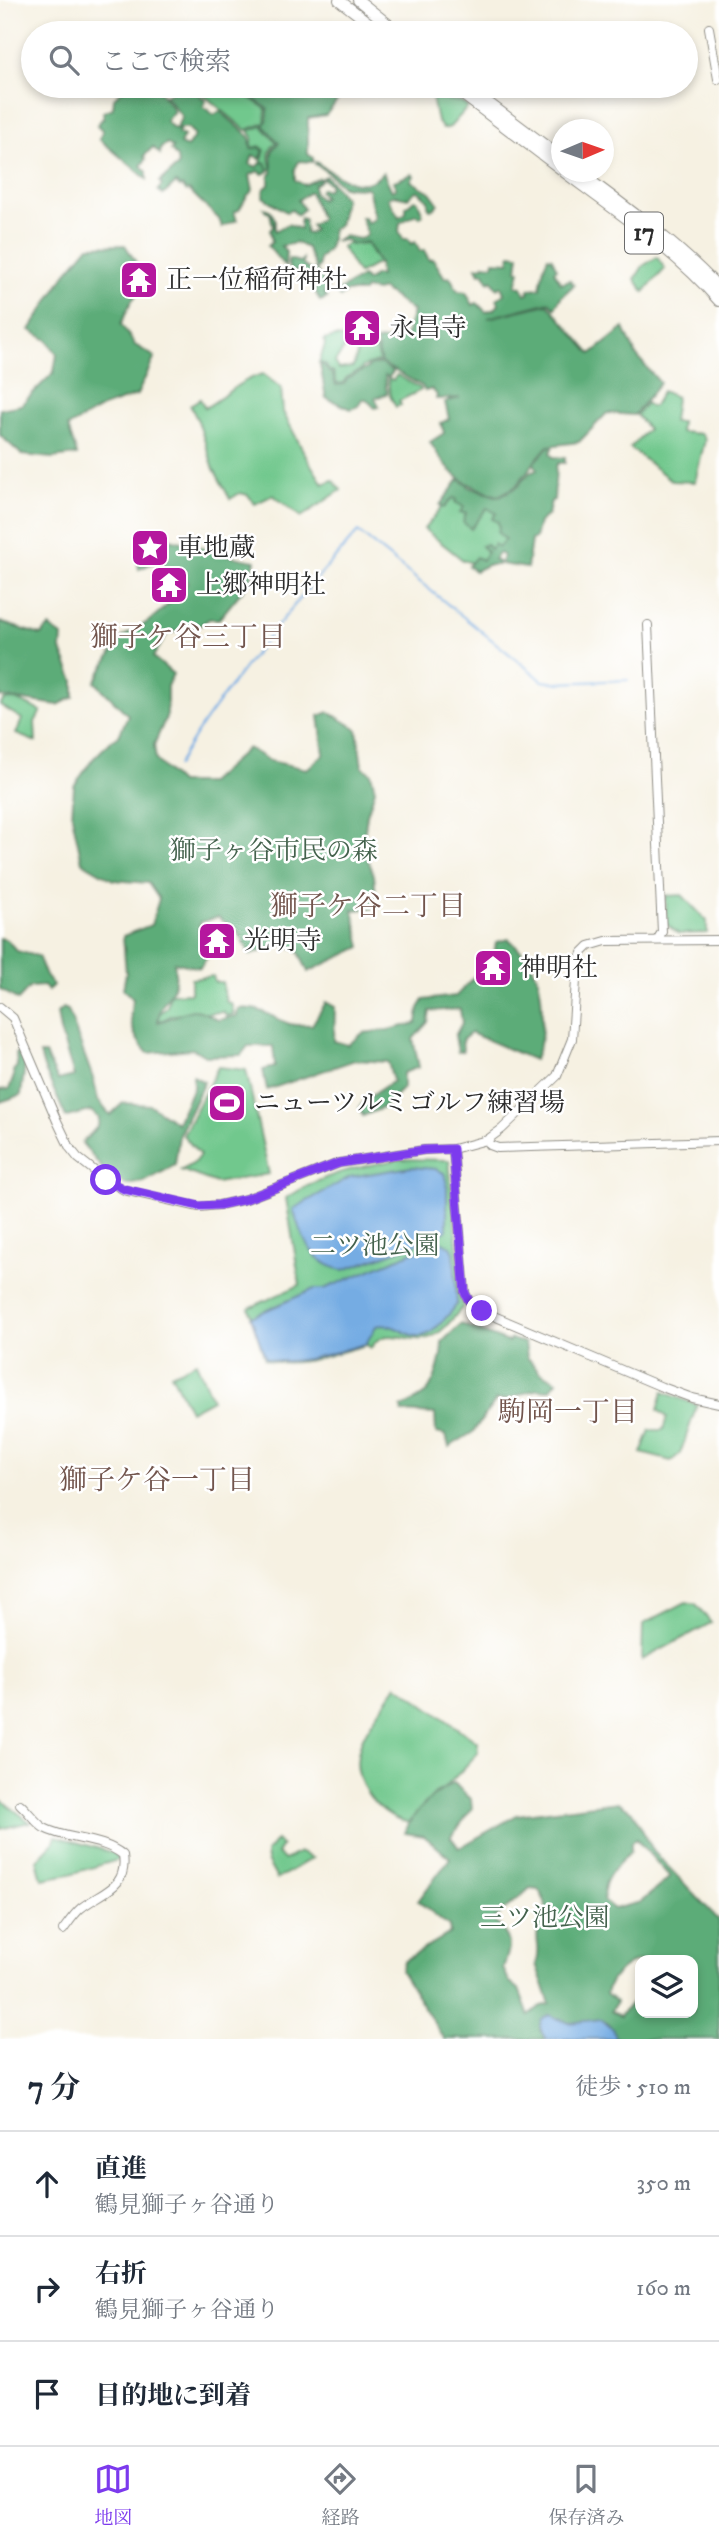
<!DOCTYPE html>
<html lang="ja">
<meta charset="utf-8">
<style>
body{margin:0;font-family:"IM FELL DW Pica","Noto Serif JP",serif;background:#f6f6f7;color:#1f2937}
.controls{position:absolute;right:21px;bottom:21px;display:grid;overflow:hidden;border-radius:14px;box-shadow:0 4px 10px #0003}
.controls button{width:63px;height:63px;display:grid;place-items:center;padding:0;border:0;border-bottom:2px solid #e0e1e3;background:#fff;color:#1f2937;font:35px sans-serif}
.compass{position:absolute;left:551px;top:119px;width:63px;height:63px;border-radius:50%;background:#fff;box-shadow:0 4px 10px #0003;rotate:88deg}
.stop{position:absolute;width:21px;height:21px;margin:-16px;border:5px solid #7c3aed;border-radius:50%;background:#fff}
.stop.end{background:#7c3aed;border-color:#fff;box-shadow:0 2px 7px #0008}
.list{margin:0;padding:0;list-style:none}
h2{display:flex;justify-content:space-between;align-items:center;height:91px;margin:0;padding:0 28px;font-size:30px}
h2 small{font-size:23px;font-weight:400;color:#747a83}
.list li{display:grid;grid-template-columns:46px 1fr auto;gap:21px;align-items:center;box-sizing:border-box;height:105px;padding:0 28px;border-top:2px solid #e0e1e3}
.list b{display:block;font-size:26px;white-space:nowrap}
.list p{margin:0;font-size:23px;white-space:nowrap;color:#747a83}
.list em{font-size:23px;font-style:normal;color:#747a83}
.icon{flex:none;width:38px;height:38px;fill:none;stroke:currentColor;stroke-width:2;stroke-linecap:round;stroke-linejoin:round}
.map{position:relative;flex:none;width:719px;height:2039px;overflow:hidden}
.search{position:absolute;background:#fff;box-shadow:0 4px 10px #0003;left:21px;right:21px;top:21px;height:77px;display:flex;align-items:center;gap:18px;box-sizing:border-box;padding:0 24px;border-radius:38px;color:#747a83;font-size:26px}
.sheet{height:406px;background:#fff}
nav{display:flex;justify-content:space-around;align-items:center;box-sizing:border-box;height:98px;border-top:2px solid #e0e1e3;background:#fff;font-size:19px;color:#747a83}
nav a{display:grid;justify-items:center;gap:4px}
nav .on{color:#7c3aed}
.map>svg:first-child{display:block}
</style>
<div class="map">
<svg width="719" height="2039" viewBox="0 0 719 2039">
<rect width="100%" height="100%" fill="#fff"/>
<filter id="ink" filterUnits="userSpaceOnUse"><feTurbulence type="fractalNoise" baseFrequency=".0143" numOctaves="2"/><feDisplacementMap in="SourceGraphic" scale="14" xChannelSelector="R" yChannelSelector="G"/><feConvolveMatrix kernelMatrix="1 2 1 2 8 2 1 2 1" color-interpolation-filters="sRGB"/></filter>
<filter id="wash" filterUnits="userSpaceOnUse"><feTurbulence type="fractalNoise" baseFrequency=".00686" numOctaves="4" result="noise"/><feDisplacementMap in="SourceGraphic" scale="28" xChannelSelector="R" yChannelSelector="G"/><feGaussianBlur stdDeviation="1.57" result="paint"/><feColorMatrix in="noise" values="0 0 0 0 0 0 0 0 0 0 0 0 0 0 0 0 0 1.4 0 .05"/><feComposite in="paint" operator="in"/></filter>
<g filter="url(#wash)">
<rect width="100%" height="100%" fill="#f6f1e2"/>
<path fill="#71c88d" stroke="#4e7a5c" stroke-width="2" d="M193 86H223L248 97 266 109 265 123 246 130Z
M432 98 461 102 468 107 450 127 443 129 437 121Z
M262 126 277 143C268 148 268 158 271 167L269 171 265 162 261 163 265 150 260 146 251 148 253 137 249 131Z
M348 243 351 245 366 243 378 263 358 274 342 247Z
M657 257 665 269 644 292 635 279 643 266Z
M336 337 344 338 346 346 335 362 339 369 353 367 358 351 376 349 380 361 362 367V369L346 378 343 383 337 384 333 371H329L325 364 319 363 325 344 324 340Z
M263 374 281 388 283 412 308 460 323 484 333 480 341 490 301 517 273 495 255 504 248 495 240 493 230 499 214 469 198 421 190 405 200 399 205 408C226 396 239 380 263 374Z
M397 375 420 388 421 390 399 401 401 405 396 407 390 396 388 378 393 380Z
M662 391 676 397 673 422H681L680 432 702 434 705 440 695 482 672 481 630 448 648 429 636 415 646 403 651 407 654 406Z
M454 492C488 503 492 502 507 536L495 552 477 565 463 560 424 529Z
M15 699 41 711 35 722 36 742 16 734 22 719 0 705 4 700Z
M682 895 707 921V933L679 934 666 924V896Z
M213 976 215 982H222L226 1002 231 1003 234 1014 226 1016 224 1012 172 1015 161 1021 157 1016 167 1007 170 994 191 993V979Z
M218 1067 246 1070 269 1174 216 1183 181 1170 193 1164 200 1155 183 1135Z
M401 1159 449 1160 463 1307C454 1316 444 1332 431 1337 411 1346 385 1323 371 1348L367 1345C336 1352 296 1370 265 1359L249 1308 300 1285 286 1198C329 1172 353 1168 401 1159Z
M196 1362 212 1399 190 1411 171 1374Z
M663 1392 697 1405 680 1454 671 1461 641 1453 650 1430H663L667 1417 658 1410Z
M686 1602 696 1604 711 1623 642 1660 643 1624Z
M397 1685 477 1742 478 1753 445 1788 435 1793 409 1823C391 1818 376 1807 366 1791 340 1750 377 1719 397 1685Z
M0 1799 30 1822 0 1829Z
M56 1836 114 1853 118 1860 70 1874 42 1879 37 1860 54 1842Z
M276 1840 282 1846 277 1854 285 1860 299 1852 312 1858 277 1879 267 1861 266 1852Z"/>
<path fill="#5cac78" stroke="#446c52" stroke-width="2" fill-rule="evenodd" d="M122 86H156L174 111 166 121 173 128 180 130 178 133 184 136 180 144 187 147 195 135 188 128H176L182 117 165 95 183 86H190L206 101 203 106 214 115 220 111 250 137 251 149 259 147 264 151 260 159 253 155 250 164 257 167 260 164 265 163 268 171 263 174 258 171 250 175 253 190 247 196 239 210 234 212 237 220 222 227 219 219 189 190 186 191 182 186 180 187 176 183 163 195 158 190 162 185 160 182 178 166 177 158 171 150 173 148 167 143 161 148 160 154 153 147 144 156 146 159 141 166 147 172V179L99 139 103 131 97 125 104 117 103 112 113 108 114 98 124 89Z
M226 86H366L343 93 326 115 308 118V154L313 158V162L299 161 295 169V180L304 185 319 178 321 180 314 185V193L321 200 324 197 319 191 322 188 326 190 329 188V184L322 178 326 176 345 198 339 226 333 228C329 245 334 245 319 259V267L316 269 307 248 297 243 281 246 286 252 285 267 268 246 272 242 270 230 273 227 270 213 266 212 264 208 270 210 275 219V231L288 224 300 229V218L304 219 306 233 308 234 314 230 311 225 321 219 310 192 298 200 304 209 297 215 292 210 286 212 263 197 264 189 269 185V176L272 173C273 160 267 152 279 143L263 125 267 121 268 109 249 96Z
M316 162C336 175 363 197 383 172L392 191 396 189 394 181 412 174 414 176 411 181 430 192 438 203 435 208 430 209 428 206V200L417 190 408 198 394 195 388 198 399 217 406 213V207L414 200 418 201 423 215 420 217 416 214 400 223 399 231 403 239H408L411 244 415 242 420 251 424 250 429 260 433 259 445 278 450 277 458 291 466 292 473 305 477 303 486 312 495 309 499 304 497 299 504 294 501 286 497 288 492 280 489 282 483 272 480 273 477 267 484 266V264L493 265 494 261 509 262 511 254 519 255 517 270 520 271 516 286 522 287 525 294H528L529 289 540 288 544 266 548 257 552 258 557 269 554 271 561 283 570 280 574 285 561 297 555 308 549 302 488 318 548 304 591 354 624 328 636 355 660 383 634 415 607 413 579 442 548 446 534 462 549 446H553L550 453 553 457 565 458V463H558L556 467 554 500 551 501 548 515 539 522 535 538 531 540 527 568 501 564 503 555 498 553 494 560 499 562 498 565H487L475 571 468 566 476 557 482 560 487 552 481 546 486 544 490 549 494 544 499 547 505 539 497 532 499 530 498 522 492 519 496 513 487 508 471 529 463 522 466 513H460L464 507 455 502 456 499 453 498 444 508 440 505 459 479 471 488 498 497 517 487 529 473 537 470 534 463 515 487 498 496C461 483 450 476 430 442L444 433 441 423 449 419 445 402 460 398 436 399 437 395 432 389 425 391 422 386 381 363 393 372 389 377 385 376 387 394 375 398 379 407 375 408 366 399H362L358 406 351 409 326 398 320 364 324 365 329 372H332L336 385 344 384 348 378 368 368V366L381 363 376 341 405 338 413 311 382 289 377 291 365 289 363 292H346L340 297 336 292 362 277 367 281 375 275 380 276 379 263 367 242 352 244 346 240 335 241 344 236 360 239 367 234 361 217H364L368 223 375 218 368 188 343 187 327 172 315 164Z
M125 245 149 283 132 300 121 324 135 345 155 357 137 395 103 407 68 427 77 455 52 458 22 455 0 435V409L21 405 54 372 57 354 47 340 30 330 64 276 89 246Z
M289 259 300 262 303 259V265L310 270 317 271 328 289 324 293 327 298 320 301 311 283H308L297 270 291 273 288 265Z
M170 539C199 546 226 556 255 561L251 580 219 619H209L198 627 168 633 153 657 173 674 167 686V715L154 745 156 760 179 783H209L248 748 270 761 307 769 324 754 319 716 329 712 357 729 362 767 371 773 375 790 367 815 363 846 374 875 376 897 373 908 353 910 361 947 308 972 298 950 283 944 250 955 239 933 218 917 201 922C195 933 203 946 208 956L200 968 174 962C181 999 160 993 158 1022 188 1015 187 1000 218 1020L237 1016 238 1009C262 1006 269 1017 290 1024 296 1026 305 1024 312 1025L326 1002 335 1007 334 1041 348 1045 363 1033 388 1030 417 1023 419 1008 424 1000 456 996 478 973 490 977 503 967 494 954 496 942 509 939C537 965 542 979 542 1017 542 1035 542 1044 534 1060L471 1033 462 1040 463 1051 458 1052 455 1036 462 1023 460 1009 430 1011 428 1022 413 1039 419 1067 403 1073V1088L383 1108 363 1116 359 1108 366 1099 393 1081 388 1062 355 1060 267 1090 263 1070 275 1067 273 1046H248L241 1055 205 1056 193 1049 148 1053C132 1037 127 1020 133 999L123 989 126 973 123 936 151 925 159 899 148 883 113 880 82 862 72 816 74 786 93 759 111 741 119 736 128 715 95 682 120 639 149 621 172 601 188 582 155 562 139 569 138 564 151 555 157 543Z
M0 622 41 635 49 627 62 636 61 650 74 681V697L58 705 0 697Z
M0 938 7 940 17 951 38 956 46 976 53 985 48 991 44 986 30 987 18 1000 0 989Z
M63 1008 68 1010 94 1081 98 1100 110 1115 123 1103 150 1105 177 1123 193 1087V1076L204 1082 179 1135 175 1165 144 1182 126 1185 101 1167 82 1143 98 1126 99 1118 91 1111 66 1117 44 1068 40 1054H45L58 1080 74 1076 60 1031 57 1013Z
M20 1052 25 1065 21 1095 0 1102V1090L9 1089 14 1076 13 1071 17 1066 16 1053Z
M461 1324 508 1342 511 1339 525 1343 527 1357 539 1371 557 1381 550 1390C524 1387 517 1401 496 1400L473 1432 449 1447 446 1435 436 1433 435 1414 402 1412 401 1408C408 1404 420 1399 426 1393 436 1381 442 1357 442 1342Z
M454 1783 471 1799 472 1809 451 1837 459 1848 517 1815 618 1802 632 1811 654 1852 719 1920V2039H616C609 2008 589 2027 570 2023 563 2022 555 2017 549 2015L540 2030 546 2039H444L401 1971 404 1961 450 1933 449 1926 418 1901 450 1858 424 1836 405 1833C411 1812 435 1793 454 1783ZM636 1839 670 1877 641 1902 614 1909 604 1901C601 1878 616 1867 631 1851V1842ZM530 1888 538 1889C553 1912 543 1910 538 1931 535 1942 542 1949 536 1964L550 2004 541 2006 529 2015 519 1989 509 1981 503 1968C513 1944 511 1938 494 1920 505 1907 518 1900 530 1888ZM643 1960H693V2013H640V1992L620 2016 611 2011 616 2002 606 1994C609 1977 626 1962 643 1960Z"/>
<path fill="#74ace3" stroke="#506c87" stroke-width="2" d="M411 1167 436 1169 444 1173 447 1184V1230L438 1236 344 1270C312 1265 301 1237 293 1209L350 1177Z
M440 1241 451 1246 454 1253 457 1304C452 1312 445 1319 438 1326 414 1352 402 1320 376 1326L366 1344C340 1350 288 1370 265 1357L251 1317 314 1289H324Z
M549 2015 569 2023 601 2019 614 2030 616 2039H546C539 2029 536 2021 549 2015Z"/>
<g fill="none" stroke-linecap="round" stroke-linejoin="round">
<path stroke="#74ace3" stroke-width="2" d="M177 766C196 730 220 700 244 668 280 621 318 576 358 532L543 681 556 683 628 680"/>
</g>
</g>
<g filter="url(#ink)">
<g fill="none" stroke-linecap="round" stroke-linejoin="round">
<defs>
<path id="secondary" d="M709 28 718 79
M648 625 662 932 657 940
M0 1007 13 1018 57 1121 70 1148 78 1158 106 1180 124 1190 199 1207 219 1205 246 1199 339 1163 424 1150 453 1149 487 1140 502 1129 557 1076 572 1039 577 966 582 953 589 946 606 941 719 940
M487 1140 490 1145 498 1148 719 1141
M453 1149 465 1293 469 1301 482 1311 662 1387 692 1398 719 1404
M20 1804C28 1811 36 1823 44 1828 69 1841 101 1837 123 1855 128 1888 103 1891 81 1908 74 1914 69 1922 63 1930"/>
<path id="primary" d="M339 0 382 33
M358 0 399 33
M451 86 562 170
M466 86 562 158
M564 172C617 212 675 250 719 301
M579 172C627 208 678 244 719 288"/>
</defs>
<use href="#secondary" stroke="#908e86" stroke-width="10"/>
<use href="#primary" stroke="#908e86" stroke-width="12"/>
<use href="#secondary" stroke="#fff" stroke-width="8"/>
<use href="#primary" stroke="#fff" stroke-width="10"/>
</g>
</g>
<g fill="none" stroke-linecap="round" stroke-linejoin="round" filter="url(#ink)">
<path stroke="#7c3aed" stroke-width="9" d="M106 1180 124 1189 199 1206 219 1205 246 1199 339 1163 424 1150 453 1149 465 1293 469 1301 482 1311"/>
</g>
<defs>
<symbol id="temple-square" viewBox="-11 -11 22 22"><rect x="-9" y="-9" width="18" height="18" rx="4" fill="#b5179e" stroke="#fff"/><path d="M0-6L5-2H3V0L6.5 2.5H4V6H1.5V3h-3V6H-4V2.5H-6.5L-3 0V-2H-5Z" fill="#fff"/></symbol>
<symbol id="sight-square" viewBox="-11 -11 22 22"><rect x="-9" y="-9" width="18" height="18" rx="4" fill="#b5179e" stroke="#fff"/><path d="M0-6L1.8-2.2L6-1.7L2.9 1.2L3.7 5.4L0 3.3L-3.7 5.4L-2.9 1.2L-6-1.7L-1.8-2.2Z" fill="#fff"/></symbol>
<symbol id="stadium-square" viewBox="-11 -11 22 22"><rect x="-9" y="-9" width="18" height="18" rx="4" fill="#b5179e" stroke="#fff"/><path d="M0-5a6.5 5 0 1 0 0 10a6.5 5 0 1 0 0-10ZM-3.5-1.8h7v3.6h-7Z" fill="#fff"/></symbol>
</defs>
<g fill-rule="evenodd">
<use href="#temple-square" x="117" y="258" width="44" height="44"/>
<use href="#temple-square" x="340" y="306" width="44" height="44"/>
<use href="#sight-square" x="128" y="526" width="44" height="44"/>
<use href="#temple-square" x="147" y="563" width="44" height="44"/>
<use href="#temple-square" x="195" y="919" width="44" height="44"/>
<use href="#temple-square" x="471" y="946" width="44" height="44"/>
<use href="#stadium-square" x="205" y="1081" width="44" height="44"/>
</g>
<g text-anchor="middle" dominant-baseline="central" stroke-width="5" stroke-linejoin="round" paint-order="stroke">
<rect fill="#fff" stroke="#6b6b6b" stroke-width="2" x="625" y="212.5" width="38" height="41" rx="5"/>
<g font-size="24" font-weight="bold" fill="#2b2b2b">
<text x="644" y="233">17</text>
</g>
<g font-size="26" fill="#2b2b2b" stroke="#fff" text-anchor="start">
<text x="166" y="280">正一位稲荷神社</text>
<text x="389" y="328">永昌寺</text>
<text x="177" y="548">車地蔵</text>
<text x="196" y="585">上郷神明社</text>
<text x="244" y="941">光明寺</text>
<text x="520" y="968">神明社</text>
<text x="254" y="1103">ニューツルミゴルフ練習場</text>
</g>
<g font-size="26" fill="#44624d" stroke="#fff">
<text x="274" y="851">獅子ヶ谷市民の森</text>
<text x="375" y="1246">二ツ池公園</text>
<text x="545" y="1918">三ツ池公園</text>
</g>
<g font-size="28" fill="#72554d" stroke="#fff">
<text x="188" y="637">獅子ケ谷三丁目</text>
<text x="368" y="906">獅子ケ谷二丁目</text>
<text x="568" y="1412">駒岡一丁目</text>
<text x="157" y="1480">獅子ケ谷一丁目</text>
</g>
</g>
</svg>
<div class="controls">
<button><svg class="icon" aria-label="layers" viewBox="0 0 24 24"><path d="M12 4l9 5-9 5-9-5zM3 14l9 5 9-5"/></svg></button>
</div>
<svg class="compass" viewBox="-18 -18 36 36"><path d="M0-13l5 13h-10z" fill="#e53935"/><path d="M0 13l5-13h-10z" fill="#747a83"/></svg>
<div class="stop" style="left:106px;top:1180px"></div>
<div class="stop end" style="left:482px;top:1311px"></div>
<div class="search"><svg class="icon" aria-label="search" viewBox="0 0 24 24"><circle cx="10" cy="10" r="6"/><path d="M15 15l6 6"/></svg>ここで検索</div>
</div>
<section class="sheet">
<h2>7 分<small>徒歩 · 510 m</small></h2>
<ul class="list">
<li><svg class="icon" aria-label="ahead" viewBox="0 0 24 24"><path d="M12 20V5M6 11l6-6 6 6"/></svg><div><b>直進</b><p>鶴見獅子ヶ谷通り</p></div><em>350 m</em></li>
<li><svg class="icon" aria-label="right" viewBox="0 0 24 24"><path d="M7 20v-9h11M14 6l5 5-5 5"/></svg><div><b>右折</b><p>鶴見獅子ヶ谷通り</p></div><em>160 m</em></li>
<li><svg class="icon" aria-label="arrive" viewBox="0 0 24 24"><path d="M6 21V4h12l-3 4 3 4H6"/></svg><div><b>目的地に到着</b></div></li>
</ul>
</section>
<nav>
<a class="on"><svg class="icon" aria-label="map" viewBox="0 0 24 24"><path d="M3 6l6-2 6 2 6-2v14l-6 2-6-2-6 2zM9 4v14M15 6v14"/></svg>地図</a>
<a><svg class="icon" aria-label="directions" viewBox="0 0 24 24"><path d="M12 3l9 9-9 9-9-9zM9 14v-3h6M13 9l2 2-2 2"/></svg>経路</a>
<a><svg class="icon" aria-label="saved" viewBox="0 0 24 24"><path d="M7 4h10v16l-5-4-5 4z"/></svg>保存済み</a>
</nav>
